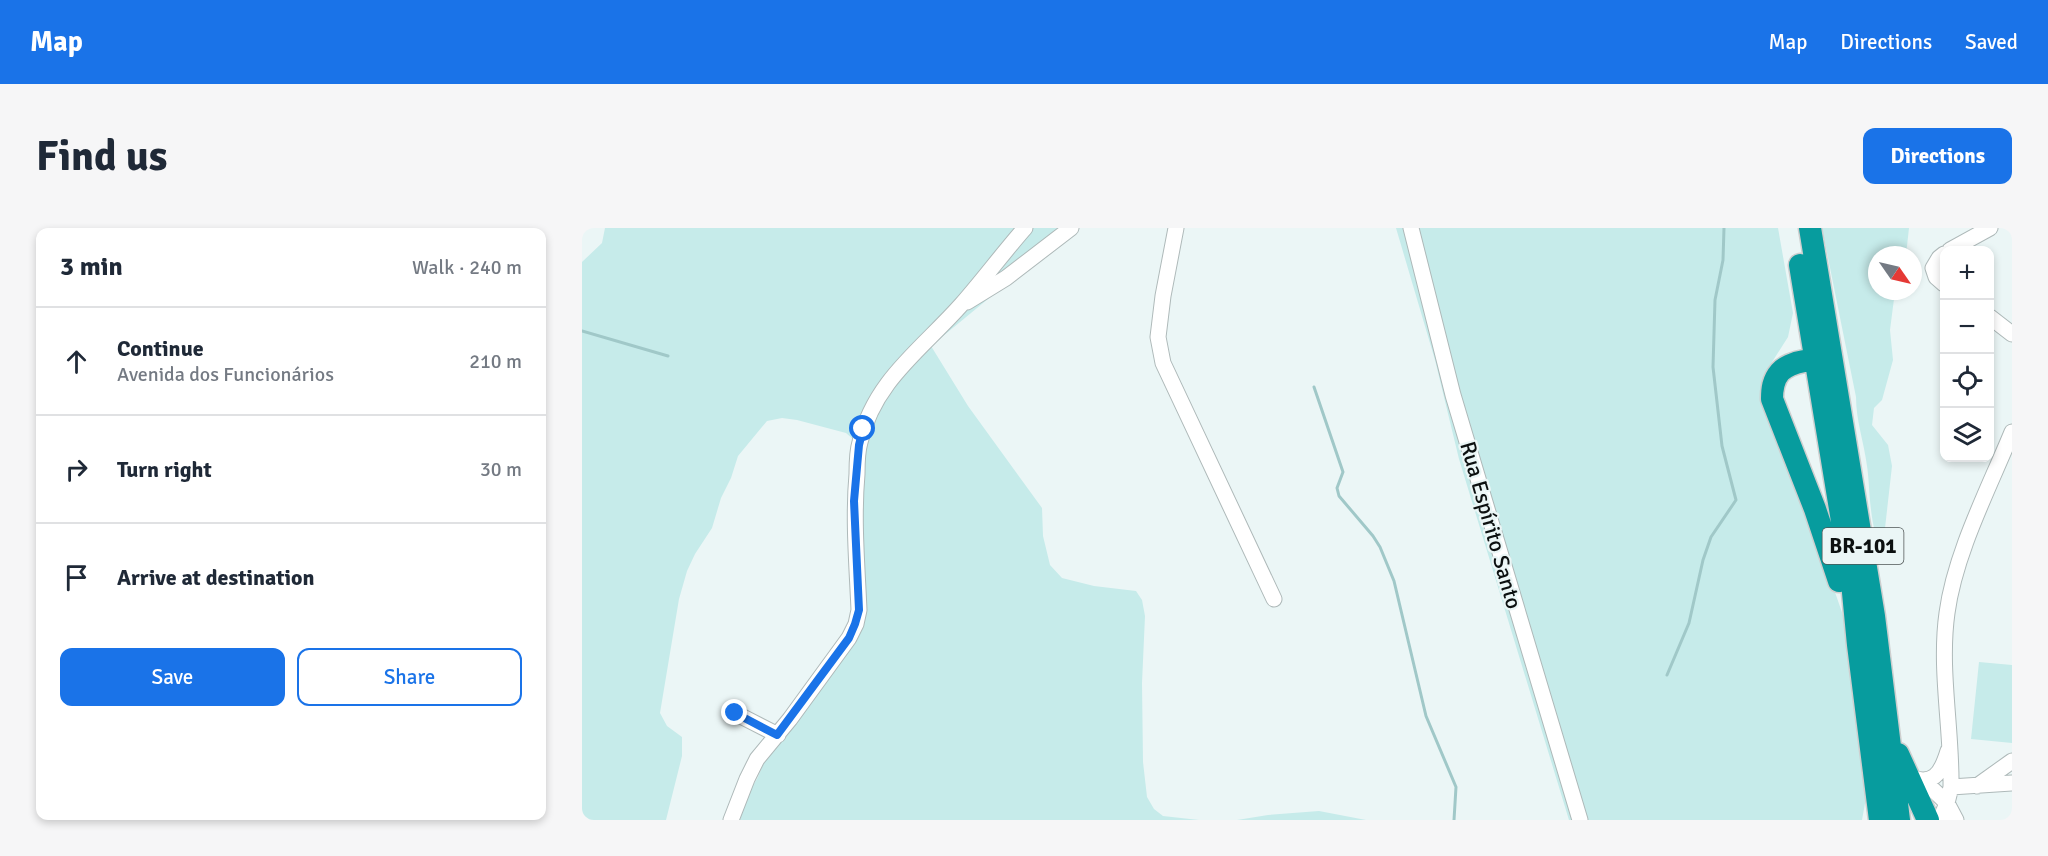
<!DOCTYPE html>
<meta charset="utf-8">
<style>
body{margin:0;font-family:Signika,sans-serif;background:#f6f6f7;color:#1f2937}
.controls{position:absolute;right:18px;top:18px;display:grid;overflow:hidden;border-radius:12px;box-shadow:0 3px 9px #0003}
.controls button{width:54px;height:54px;display:grid;place-items:center;padding:0;border:0;border-bottom:2px solid #e0e1e3;background:#fff;color:#1f2937;font:30px sans-serif}
.compass{position:absolute;left:1286px;top:18px;width:54px;height:54px;border-radius:50%;background:#fff;box-shadow:0 3px 9px #0003;rotate:124deg}
.stop{position:absolute;width:18px;height:18px;margin:-14px;border:4px solid #1a73e8;border-radius:50%;background:#fff}
.stop.end{background:#1a73e8;border-color:#fff;box-shadow:0 2px 6px #0008}
.list{margin:0;padding:0;list-style:none}
h2{display:flex;justify-content:space-between;align-items:center;height:78px;margin:0;padding:0 24px;font-size:26px}
h2 small{font-size:20px;font-weight:400;color:#747a83}
.list li{display:grid;grid-template-columns:39px 1fr auto;gap:18px;align-items:center;box-sizing:border-box;height:108px;padding:0 24px;border-top:2px solid #e0e1e3}
.list b{display:block;font-size:22px;white-space:nowrap}
.list p{margin:0;font-size:20px;white-space:nowrap;color:#747a83}
.list em{font-size:20px;font-style:normal;color:#747a83}
.actions{display:flex;gap:12px;padding:18px 24px}
.actions a{flex:1;padding:14px 0;border:2px solid #1a73e8;border-radius:12px;text-align:center;font-size:21px;color:#1a73e8}
.actions .main{background:#1a73e8;color:#fff}
.icon{flex:none;width:33px;height:33px;fill:none;stroke:currentColor;stroke-width:2;stroke-linecap:round;stroke-linejoin:round}
.map{position:relative;flex:none;width:1430px;height:592px;overflow:hidden;border-radius:12px}
header{display:flex;align-items:center;gap:36px;box-sizing:border-box;height:84px;padding:0 30px;background:#1a73e8;color:#fff}
header strong{font-size:28px}
nav{display:flex;gap:33px;margin-inline-start:auto;font-size:21px}
.intro{display:flex;align-items:center;justify-content:space-between;box-sizing:border-box;height:144px;padding:0 36px}
h1{margin:0;font-size:42px}
.button{padding:15px 27px;border-radius:12px;background:#1a73e8;color:#fff;font-size:21px;font-weight:700}
main{display:flex;gap:36px;padding:0 36px}
aside{flex:1;background:#fff;border-radius:12px;box-shadow:0 3px 9px #0003}
.map>svg:first-child{display:block}
</style>
<header>
<strong>Map</strong>
<nav><a>Map</a><a>Directions</a><a>Saved</a></nav>
</header>
<div class="intro"><h1>Find us</h1><a class="button">Directions</a></div>
<main>
<aside>
<h2>3 min<small>Walk · 240 m</small></h2>
<ul class="list">
<li><svg class="icon" aria-label="ahead" viewBox="0 0 24 24"><path d="M12 20V5M6 11l6-6 6 6"/></svg><div><b>Continue</b><p>Avenida dos Funcionários</p></div><em>210 m</em></li>
<li><svg class="icon" aria-label="right" viewBox="0 0 24 24"><path d="M7 20v-9h11M14 6l5 5-5 5"/></svg><div><b>Turn right</b></div><em>30 m</em></li>
<li><svg class="icon" aria-label="arrive" viewBox="0 0 24 24"><path d="M6 21V4h12l-3 4 3 4H6"/></svg><div><b>Arrive at destination</b></div></li>
</ul>
<div class="actions"><a class="main">Save</a><a>Share</a></div>
</aside>
<div class="map">
<svg width="1430" height="592" viewBox="0 0 1430 592">
<rect width="100%" height="100%" fill="#ebf6f6"/>
<path fill="#c6ebea" d="M23 0H487L435 47 349 118 386 178 460 280 461 308 468 337 480 350 512 358 554 363 560 372 563 388 560 455 561 534 565 569 572 581 581 588 617 592H158L164 568 175 551 188 521 273 406 279 218 264 205 215 192 200 190 185 193 156 228 149 250 139 270 130 300 113 326 105 343 97 371 78 485 85 498 100 509V528L84 592H4L0 586V34L20 15Z
M814 0H1196L1211 85 1206 109 1185 142 1179 159 1183 177 1231 301 1263 393 1284 570 1280 592H987L877 231 853 132Z
M1240 0H1327L1324 27H1295V63H1313L1308 102 1311 132 1300 172 1292 180 1290 197 1306 217 1310 238 1302 309 1299 315C1287 303 1288 255 1285 238 1282 214 1274 193 1274 169Z
M1397 434 1430 437V515L1389 511Z
M737 583 784 592H655L686 587Z"/>
<g fill="none" stroke-linecap="round" stroke-linejoin="round">
<path stroke="#a0c8c8" stroke-width="3" d="M0 103 86 128
M732 159 761 244 755 260 757 268 791 308 798 319 812 353 844 488 874 559 872 592
M1085 447 1107 395 1121 332 1129 309 1154 272 1140 218 1131 139 1133 72 1141 32 1142 0"/>
<defs>
<path id="minor" d="M594 0 581 68 576 109 581 135 692 371
M829 0 871 167 998 592
M1368 22 1408 0
M1362 26 1357 30 1351 40 1354 49 1362 56
M385 74 424 50 489 0
M1408 89 1430 106
M153 485 196 507
M1325 548C1351 559 1359 546 1366 523
M1342 553 1365 575 1374 592
M1395 558 1430 533
M1369 559 1430 555
M149 592 165 551 175 531 208 491 267 410 274 396 277 382C275 336 271 291 275 246 275 235 275 224 278 214 292 153 340 121 379 77 401 52 421 25 443 0
M1358 592 1365 575 1369 559C1370 502 1357 441 1365 385 1373 325 1407 260 1430 204"/>
<path id="highway" d="M1228 0 1292 388 1317 592
M1218 37 1270 354 1276 417 1298 592
M1244 141C1237 126 1207 134 1198 144 1191 152 1190 161 1190 171L1233 281 1257 353
M1316 526 1346 592"/>
</defs>
<use href="#minor" stroke="#aeb9b9" stroke-width="17"/>
<use href="#highway" stroke="#cecfcf" stroke-width="25"/>
<use href="#minor" stroke="#fff" stroke-width="15"/>
<use href="#highway" stroke="#079c9e" stroke-width="22"/>
</g>
<g fill="none" stroke-linecap="round" stroke-linejoin="round">
<path stroke="#1a73e8" stroke-width="8" d="M153 485 195 507 267 410 273 396 277 382 272 273 277 217 281 201"/>
</g>
<g text-anchor="middle" dominant-baseline="central" stroke-width="4.5" stroke-linejoin="round" paint-order="stroke">
<rect fill="#ebf6f6" stroke="#4f5555" stroke-width="1.5" x="1240.5" y="300" width="81" height="36" rx="4.5"/>
<g font-size="21" font-weight="bold" fill="#0c1010">
<text x="1281" y="318">BR-101</text>
</g>
<g font-size="22" fill="#0c1010" stroke="#ebf6f6">
<text transform="translate(909 297) rotate(74)">Rua Espírito Santo</text>
</g>
</g>
</svg>
<div class="controls">
<button>+</button>
<button>−</button>
<button><svg class="icon" aria-label="locate" viewBox="0 0 24 24"><circle cx="12" cy="12" r="6"/><path d="M12 2v4M12 18v4M2 12h4M18 12h4"/></svg></button>
<button><svg class="icon" aria-label="layers" viewBox="0 0 24 24"><path d="M12 4l9 5-9 5-9-5zM3 14l9 5 9-5"/></svg></button>
</div>
<svg class="compass" viewBox="-18 -18 36 36"><path d="M0-13l5 13h-10z" fill="#e53935"/><path d="M0 13l5-13h-10z" fill="#747a83"/></svg>
<div class="stop" style="left:281px;top:201px"></div>
<div class="stop end" style="left:153px;top:485px"></div>
</div>
</main>
